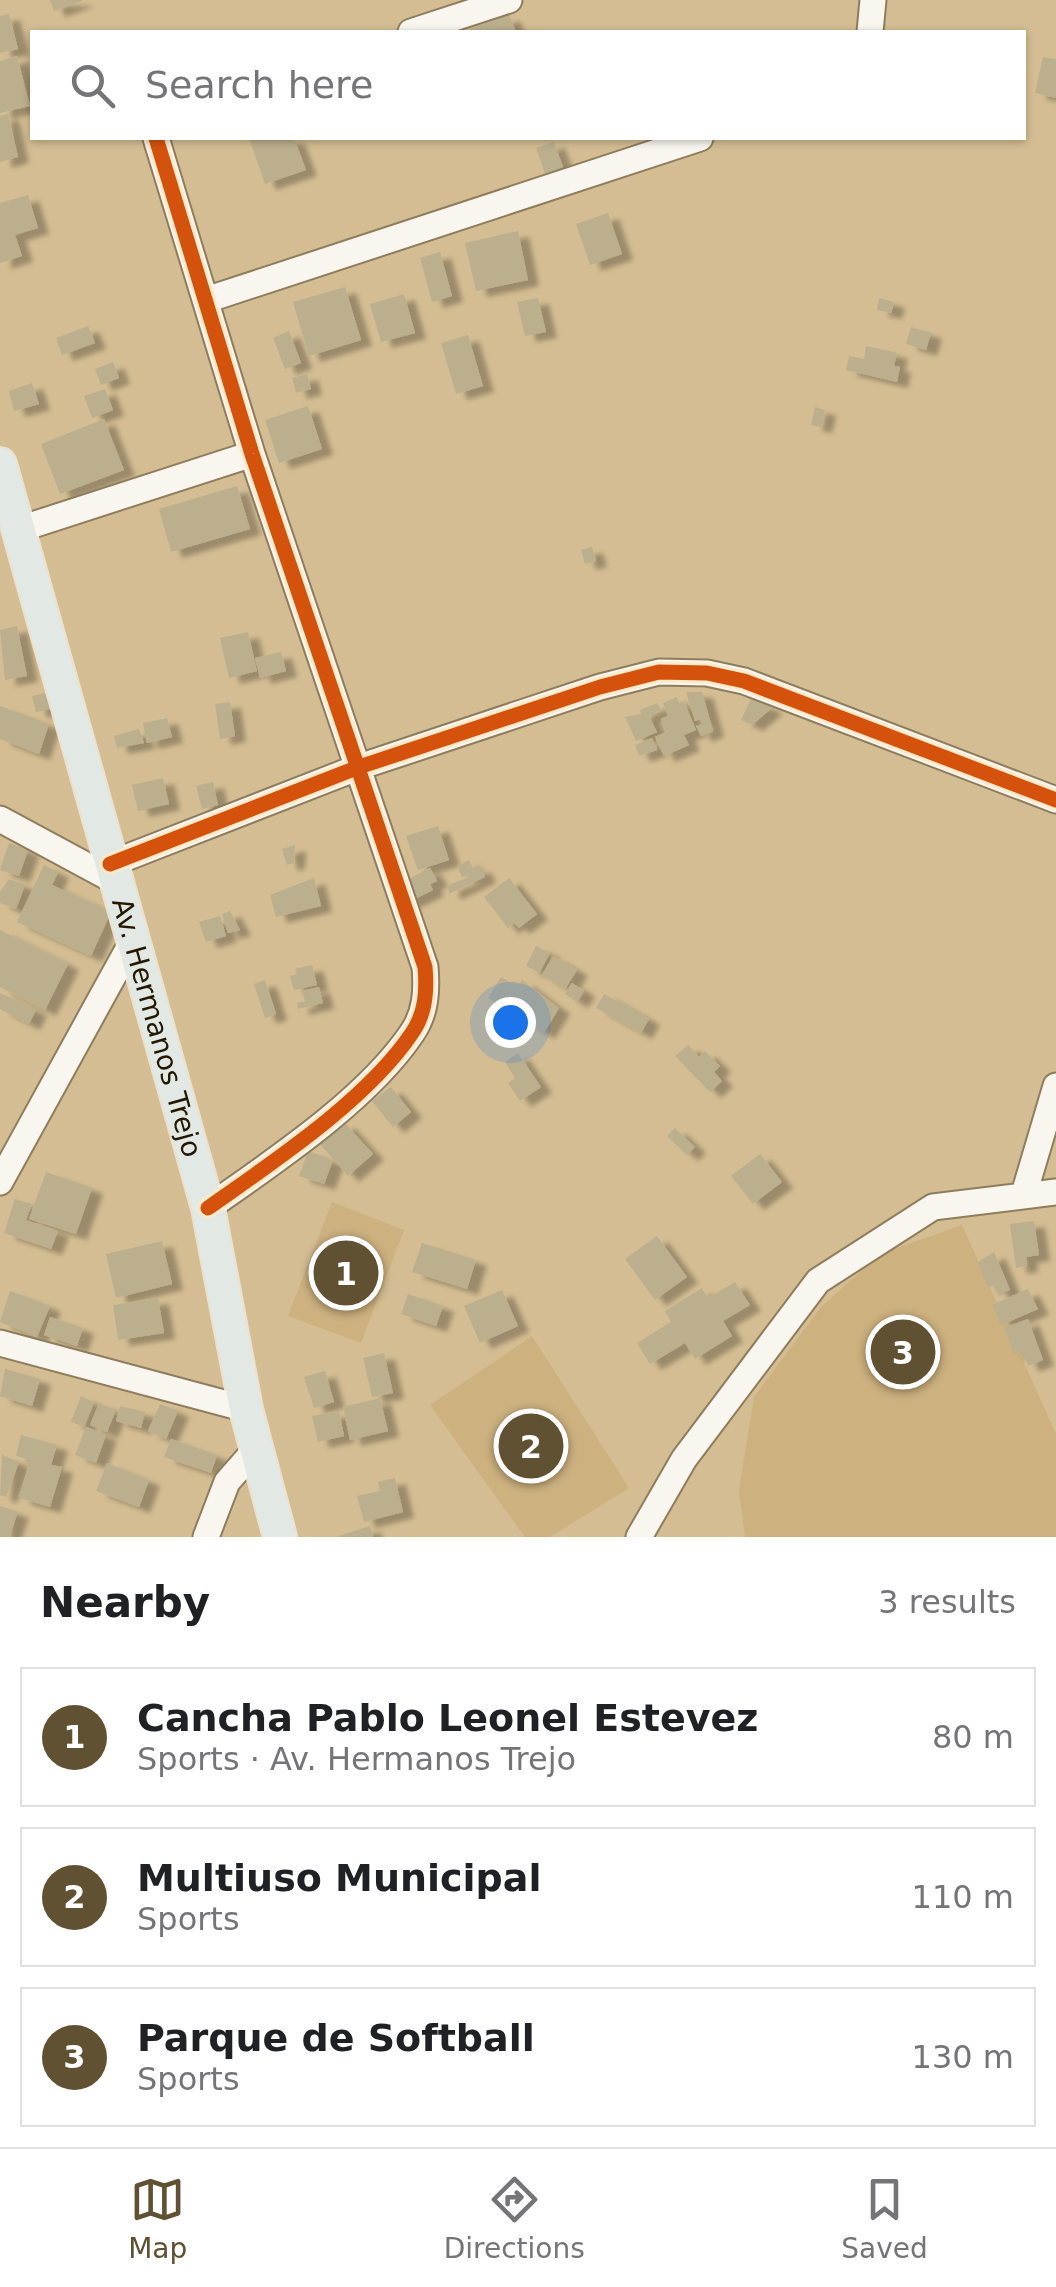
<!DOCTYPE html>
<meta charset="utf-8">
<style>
body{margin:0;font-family:"DejaVu Sans",sans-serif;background:#f2f2f2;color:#202124}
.you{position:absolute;left:510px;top:1022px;width:35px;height:35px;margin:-25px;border:8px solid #fff;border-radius:50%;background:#1a73e8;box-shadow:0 0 0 15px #1a73e833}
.badge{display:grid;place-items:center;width:65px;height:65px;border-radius:50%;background:#615133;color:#fff;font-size:32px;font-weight:700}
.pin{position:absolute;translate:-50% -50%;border:5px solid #fff;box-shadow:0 2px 10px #0006}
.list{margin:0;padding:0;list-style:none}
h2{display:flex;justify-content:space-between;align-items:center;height:130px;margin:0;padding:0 40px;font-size:42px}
h2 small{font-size:32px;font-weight:400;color:#757577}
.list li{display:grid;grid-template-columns:65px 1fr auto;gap:30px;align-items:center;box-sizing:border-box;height:140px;margin:0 20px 20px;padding:0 20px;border:2px solid #e0e0e0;border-radius:0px}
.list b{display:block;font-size:38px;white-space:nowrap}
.list p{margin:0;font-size:32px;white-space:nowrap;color:#757577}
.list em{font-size:32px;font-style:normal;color:#757577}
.icon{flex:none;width:55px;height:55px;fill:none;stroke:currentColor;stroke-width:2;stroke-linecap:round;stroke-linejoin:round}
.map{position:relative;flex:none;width:1056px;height:1537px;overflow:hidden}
.search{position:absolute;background:#fff;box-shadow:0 2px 8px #0004;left:30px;right:30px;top:30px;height:110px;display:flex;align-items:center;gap:25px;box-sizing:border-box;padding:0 35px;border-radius:0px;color:#757577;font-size:38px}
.sheet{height:610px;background:#fff}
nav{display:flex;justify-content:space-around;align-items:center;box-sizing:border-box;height:140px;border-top:2px solid #e0e0e0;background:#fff;font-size:28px;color:#757577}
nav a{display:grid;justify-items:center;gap:5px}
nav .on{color:#615133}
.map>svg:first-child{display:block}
</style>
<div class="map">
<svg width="1056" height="1537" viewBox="0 0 1056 1537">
<defs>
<filter id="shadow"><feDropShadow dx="11" dy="6" stdDeviation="2.5" flood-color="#0004"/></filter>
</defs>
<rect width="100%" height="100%" fill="#d4bd92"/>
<path fill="#cdb17f" d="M332 1202 404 1230 361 1343 288 1316Z
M962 1225 1056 1434V1537H745L739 1491 754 1397 821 1307 880 1254Z
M532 1336 629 1488 550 1537H525L430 1405Z"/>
<path fill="#bbaf8e" filter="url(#shadow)" d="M50 0H82V1L54 11Z
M9 14 18 49 0 53V16Z
M509 15 516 32H472L470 29Z
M17 56 30 106 0 113V61Z
M1043 57 1056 59V98L1035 93Z
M8 114 18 157 0 162V116Z
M249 138H294L306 170 265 184Z
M554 142 563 167 545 174 536 148Z
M28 195 38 228 15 235 22 256 0 263V203Z
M608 213 622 254 590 265 576 224Z
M518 231 528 280 476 291 465 243Z
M440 252 452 296 432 302 420 258Z
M345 287 361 340 309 356 293 302Z
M404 294 415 333 381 342 370 304Z
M538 298 546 332 525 336 517 302Z
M879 298 894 302 891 313 877 310Z
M88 326 95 343 62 355 56 338Z
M911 327 931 333 926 350 906 344Z
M289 331 301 363 285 369 273 338Z
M468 335 483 386 456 394 441 343Z
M866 346 897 353 894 366 900 367 897 382 846 370 849 356 864 359Z
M113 362 119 378 101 385 95 369Z
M307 374 311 389 296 393 292 378Z
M32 383 39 404 14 411 9 391Z
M105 389 113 410 92 418 84 396Z
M308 406 322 449 279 463 265 420Z
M815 407 825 410 821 427 811 425Z
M104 419 124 470 60 494 41 444Z
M237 486 250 529 171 552 159 509Z
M592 547 596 561 585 564 581 550Z
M17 626 27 676 5 680 0 630Z
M248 632 257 671 229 678 220 638Z
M281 652 286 671 260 678 255 658Z
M686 692H702L713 731 701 736 696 726 702 724 700 719 695 721Z
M45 693 50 709 36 712 32 696Z
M677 697 679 703 684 701 696 730 684 735 689 745 664 756 655 737 666 732 661 719 668 716 663 703Z
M751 699 772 708 752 725 741 720Z
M230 702 235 736 220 739 215 704Z
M657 703 661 710 649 716 657 732 636 741 625 717 641 714 640 710Z
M0 706 49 724 39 754 0 739Z
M167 718 172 737 147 743 143 723Z
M139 729 144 743 117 748 114 736Z
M652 738 657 750 639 756 635 745Z
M163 778 169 804 138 811 132 785Z
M213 782 218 805 202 809 196 786Z
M438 826 449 860 418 870 406 836Z
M9 843 28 850 19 876 0 870Z
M295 845 294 863 287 865 282 849Z
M469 860 473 869 480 866 485 877 449 894 448 885 472 876 462 877 457 866Z
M44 865 58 872 52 885 111 912 91 956 17 922Z
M430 868 437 881 430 884 433 890 407 903 398 884Z
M314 878 321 906 276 917 270 895Z
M509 878 537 914 519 928 514 923 508 928 484 897Z
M9 879 25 885 16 909 0 903V892Z
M230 911 240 930 228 933 222 914Z
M220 916 226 936 206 942 199 922Z
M0 930 68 964 45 1010 0 987Z
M536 946 550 953 539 973 526 966Z
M553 956 577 970 565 989 542 975Z
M312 965 317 985 294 990 290 976 297 974 295 969Z
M501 977 518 987 522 980 559 1008 544 1033 488 998Z
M265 980 276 1014 265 1018 254 984Z
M572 983 584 991 577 1002 565 994Z
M319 987 323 1003 298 1009 297 1003 305 1001 302 991Z
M0 993 36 1010 29 1024 0 1009Z
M604 994 649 1019 641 1033 596 1008Z
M688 1045 699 1057 705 1051 720 1066 714 1072 722 1081 710 1092 675 1056Z
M518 1053 541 1087 520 1101 508 1083 515 1078 505 1062Z
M391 1087 411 1112 393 1127 372 1101Z
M344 1122 373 1154 348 1176 319 1143Z
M675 1128 695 1147 687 1155 667 1136Z
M308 1151 333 1160 324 1184 299 1176Z
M760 1154 782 1182 753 1204 731 1176Z
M46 1172 92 1188 76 1234 29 1219Z
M15 1199 32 1204 26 1220 58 1231 51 1249 4 1233Z
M1034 1221 1039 1255 1026 1257 1027 1266 1016 1268 1010 1224Z
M657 1236 687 1277 655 1300 625 1259Z
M162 1241 172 1284 116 1298 106 1254Z
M422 1243 476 1260 467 1289 412 1272Z
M994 1252 1010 1290 998 1294 994 1285 988 1288 978 1262Z
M735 1282 750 1305 723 1321 732 1336 695 1359 685 1343 650 1364 637 1343 671 1322 665 1311 702 1288 708 1298Z
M1028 1289 1038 1309 1001 1325 992 1305Z
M502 1290 518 1326 480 1343 464 1306Z
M10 1291 50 1306 37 1337 0 1322Z
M408 1294 443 1306 436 1326 401 1314Z
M158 1298 164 1333 118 1340 113 1305Z
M50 1317 83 1328 77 1346 44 1335Z
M1028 1319 1043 1360 1028 1366 1022 1351 1014 1354 1004 1328Z
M384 1353 393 1393 372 1397 363 1358Z
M5 1369 40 1379 32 1406 0 1396Z
M325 1371 334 1402 314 1408 304 1377Z
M81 1396 94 1402 84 1427 71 1422Z
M380 1398 388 1431 350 1440 343 1407Z
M99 1403 116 1410 107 1432 90 1425Z
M160 1404 178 1411 166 1439 148 1431Z
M120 1406 145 1412 141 1428 116 1421Z
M339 1411 344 1436 318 1442 312 1416Z
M86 1427 106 1435 96 1463 75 1455Z
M21 1435 57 1445 51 1465 62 1467 50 1507 19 1498 30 1460 16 1456Z
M171 1439 217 1455 211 1473 164 1457Z
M2 1455 19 1462 6 1497 0 1495Z
M107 1463 149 1480 139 1507 96 1491Z
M395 1478 403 1512 364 1522 357 1496 380 1491 378 1482Z
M0 1506 18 1512 9 1537H0Z
M370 1526 373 1537H338V1536Z"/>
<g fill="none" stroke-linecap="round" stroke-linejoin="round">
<defs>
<path id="minor" d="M411 32 509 0
M870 32 873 0
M156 138 252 454 425 967C427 990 426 1013 412 1033 367 1100 273 1162 208 1208
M206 300 700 138
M20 529 252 454
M0 819 115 881
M110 864 359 767 600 687 659 672 707 673 744 681 1056 800
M0 1182 132 942
M1024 1194 1056 1086
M0 1343 246 1409
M206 1537 227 1482 256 1449
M639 1537 684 1459 818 1281 933 1207 1056 1192"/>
<g id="major">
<path id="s1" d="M0 464 208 1208 246 1409 280 1537"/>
</g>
</defs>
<use href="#minor" stroke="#8d7d5d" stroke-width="29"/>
<use href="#major" stroke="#ece1ce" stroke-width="36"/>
<use href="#minor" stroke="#f9f5ef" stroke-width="25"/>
<use href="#major" stroke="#e2e8e3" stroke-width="32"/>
<defs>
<path id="cycleway" d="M156 138 252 454 425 967C427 990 426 1013 412 1033 367 1100 273 1162 208 1208
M110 864 359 767 600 687 659 672 707 673 744 681 1056 800"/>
</defs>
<use href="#cycleway" stroke="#fbeacc" stroke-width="21"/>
<use href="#cycleway" stroke="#d4520b" stroke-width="15"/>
</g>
<g text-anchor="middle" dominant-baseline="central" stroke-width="8" stroke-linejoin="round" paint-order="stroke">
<g font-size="28" fill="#231700" stroke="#fbeacc">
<text stroke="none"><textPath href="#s1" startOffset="585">Av. Hermanos Trejo</textPath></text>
</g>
</g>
</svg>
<div class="you"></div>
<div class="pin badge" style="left:346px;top:1273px">1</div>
<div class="pin badge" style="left:531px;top:1446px">2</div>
<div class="pin badge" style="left:903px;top:1352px">3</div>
<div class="search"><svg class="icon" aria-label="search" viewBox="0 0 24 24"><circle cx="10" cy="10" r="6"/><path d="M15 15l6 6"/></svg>Search here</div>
</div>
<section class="sheet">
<h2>Nearby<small>3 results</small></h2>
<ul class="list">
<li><span class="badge">1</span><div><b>Cancha Pablo Leonel Estevez</b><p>Sports · Av. Hermanos Trejo</p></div><em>80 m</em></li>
<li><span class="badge">2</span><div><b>Multiuso Municipal</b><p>Sports</p></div><em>110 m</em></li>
<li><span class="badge">3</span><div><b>Parque de Softball</b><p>Sports</p></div><em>130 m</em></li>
</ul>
</section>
<nav>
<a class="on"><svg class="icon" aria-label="map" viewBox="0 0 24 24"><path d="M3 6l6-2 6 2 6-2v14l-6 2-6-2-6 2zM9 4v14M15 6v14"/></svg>Map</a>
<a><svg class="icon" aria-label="directions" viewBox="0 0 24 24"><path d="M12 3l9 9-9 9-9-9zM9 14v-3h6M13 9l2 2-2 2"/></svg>Directions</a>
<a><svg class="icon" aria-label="saved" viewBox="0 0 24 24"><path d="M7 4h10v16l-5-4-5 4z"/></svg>Saved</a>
</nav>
